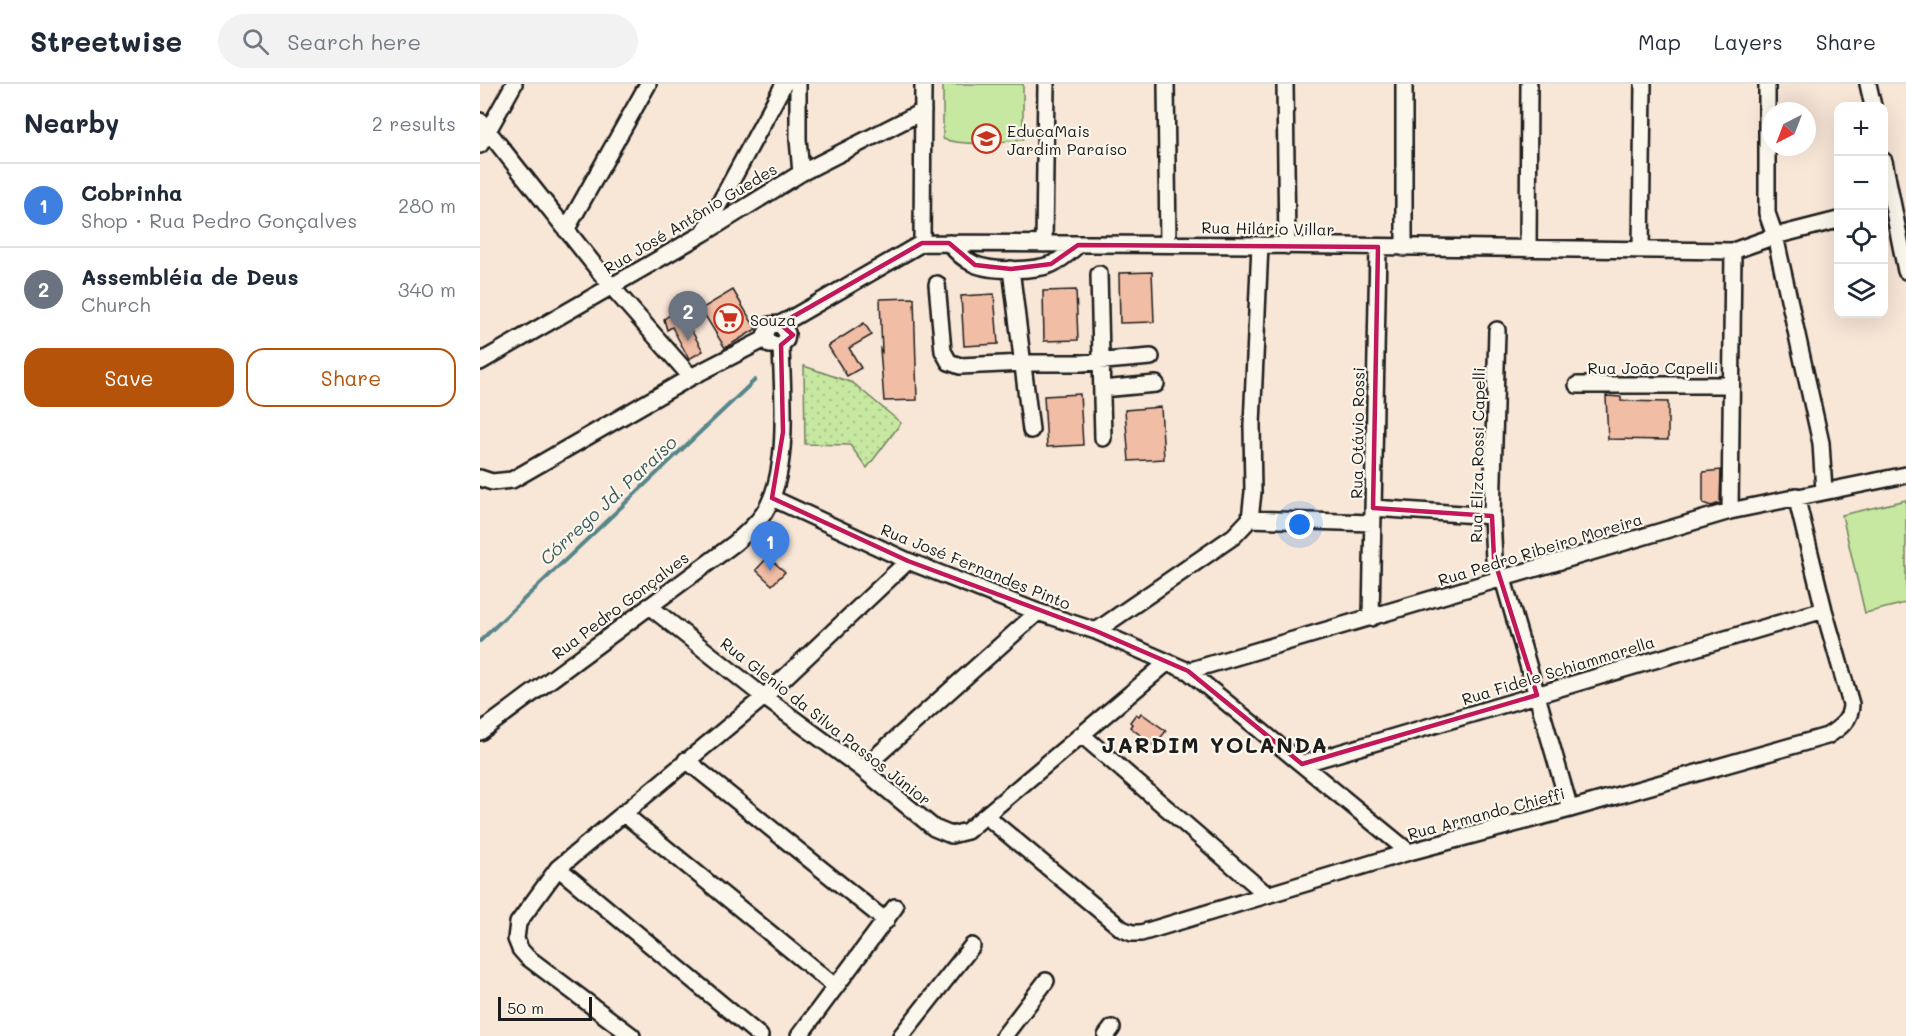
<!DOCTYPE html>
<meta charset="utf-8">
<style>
body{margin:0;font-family:Mali,sans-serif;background:#f2f2f3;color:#1f2937}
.controls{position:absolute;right:18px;top:18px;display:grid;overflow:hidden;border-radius:12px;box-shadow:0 6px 24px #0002}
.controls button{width:54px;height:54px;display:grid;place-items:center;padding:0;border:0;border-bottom:2px solid #e0e1e3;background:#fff;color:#1f2937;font:30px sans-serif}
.compass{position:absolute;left:1282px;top:18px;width:54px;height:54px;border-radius:50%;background:#fff;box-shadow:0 6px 24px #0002;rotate:222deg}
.scale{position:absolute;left:18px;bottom:15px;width:94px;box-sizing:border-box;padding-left:6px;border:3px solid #1c1c1c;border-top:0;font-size:16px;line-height:21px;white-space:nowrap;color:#1c1c1c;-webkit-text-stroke:4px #fbf7ec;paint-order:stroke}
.you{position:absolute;left:820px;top:441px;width:21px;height:21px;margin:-15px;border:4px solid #fff;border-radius:50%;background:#1a73e8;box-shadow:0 0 0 9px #1a73e833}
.badge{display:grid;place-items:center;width:39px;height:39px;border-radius:50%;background:#b45309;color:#fff;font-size:20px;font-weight:700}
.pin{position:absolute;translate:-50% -50px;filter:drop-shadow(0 2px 3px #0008)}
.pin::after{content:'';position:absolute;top:32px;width:21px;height:18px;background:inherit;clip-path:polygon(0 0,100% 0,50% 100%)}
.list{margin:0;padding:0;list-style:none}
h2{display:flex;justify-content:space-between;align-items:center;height:78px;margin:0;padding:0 24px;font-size:26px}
h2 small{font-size:20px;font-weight:400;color:#747a83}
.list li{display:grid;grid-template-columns:39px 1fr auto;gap:18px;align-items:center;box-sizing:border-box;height:84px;padding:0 24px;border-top:2px solid #e0e1e3}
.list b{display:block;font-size:22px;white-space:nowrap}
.list p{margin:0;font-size:20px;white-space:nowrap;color:#747a83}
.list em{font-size:20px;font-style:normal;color:#747a83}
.actions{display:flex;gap:12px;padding:18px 24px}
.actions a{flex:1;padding:14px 0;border:2px solid #b45309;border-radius:18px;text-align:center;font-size:21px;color:#b45309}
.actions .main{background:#b45309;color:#fff}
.icon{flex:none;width:33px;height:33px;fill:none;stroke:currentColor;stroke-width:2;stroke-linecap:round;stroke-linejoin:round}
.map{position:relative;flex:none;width:1426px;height:952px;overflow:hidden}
header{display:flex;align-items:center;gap:36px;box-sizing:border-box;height:84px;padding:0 30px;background:#fff;border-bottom:2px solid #e0e1e3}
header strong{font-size:28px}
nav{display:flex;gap:33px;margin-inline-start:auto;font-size:21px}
.search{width:420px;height:54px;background:#f2f2f3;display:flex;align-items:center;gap:15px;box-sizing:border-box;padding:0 21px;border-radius:33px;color:#747a83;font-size:22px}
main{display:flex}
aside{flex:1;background:#fff}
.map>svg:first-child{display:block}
</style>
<header>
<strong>Streetwise</strong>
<div class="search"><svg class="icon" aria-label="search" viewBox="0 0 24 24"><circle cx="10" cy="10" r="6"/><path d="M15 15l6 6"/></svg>Search here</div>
<nav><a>Map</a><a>Layers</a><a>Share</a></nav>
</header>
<main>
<aside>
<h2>Nearby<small>2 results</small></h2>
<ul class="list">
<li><span class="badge" style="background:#3f7fe0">1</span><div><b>Cobrinha</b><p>Shop · Rua Pedro Gonçalves</p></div><em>280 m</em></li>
<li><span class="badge" style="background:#6b7280">2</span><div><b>Assembléia de Deus</b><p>Church</p></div><em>340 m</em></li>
</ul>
<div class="actions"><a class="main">Save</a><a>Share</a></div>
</aside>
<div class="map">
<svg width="1426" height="952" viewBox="0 0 1426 952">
<defs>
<pattern id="park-dots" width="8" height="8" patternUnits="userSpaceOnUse" patternTransform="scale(1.5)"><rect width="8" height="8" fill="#c6e8a1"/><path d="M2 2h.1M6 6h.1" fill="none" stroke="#aac68a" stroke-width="1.8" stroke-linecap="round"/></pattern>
</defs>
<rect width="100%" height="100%" fill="#f8e6d7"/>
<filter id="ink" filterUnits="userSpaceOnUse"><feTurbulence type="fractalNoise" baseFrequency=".0167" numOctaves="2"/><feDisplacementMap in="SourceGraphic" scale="12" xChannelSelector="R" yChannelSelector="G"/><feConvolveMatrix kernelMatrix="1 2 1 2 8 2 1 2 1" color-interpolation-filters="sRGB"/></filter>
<g filter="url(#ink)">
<path fill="#c6e8a1" stroke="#71825e" stroke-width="1.5" d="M463 0H543V56C516 58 489 63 463 55Z
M1426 416V519L1385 529 1362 431Z"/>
<path fill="url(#park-dots)" stroke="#71825e" stroke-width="1.5" d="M324 282 373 299 421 339 387 384 370 361 325 360Z"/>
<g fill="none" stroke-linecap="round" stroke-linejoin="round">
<path stroke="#55868a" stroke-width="4" d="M0 557 275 296"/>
</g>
<path fill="#f2bda5" stroke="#1c1c1c" stroke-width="1.5" d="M672 188 674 238 640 239 639 189Z
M253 206 276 245 245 264 221 225Z
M596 206 598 256 564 257 563 207Z
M514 210 518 260 484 262 481 212Z
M434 214 437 316 404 317 400 265 402 268 400 215Z
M200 224 208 234 206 237 223 267 209 275 192 243 187 246 184 235Z
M384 239 392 251 369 264 381 284 367 292 348 262Z
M600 310 603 361 567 363 564 312Z
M1126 312 1141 313V317L1188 318V356L1128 355Z
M681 323 684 375 649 377 645 326Z
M1241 386 1240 419 1231 422 1223 419V388Z
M288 473 305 488 292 501 276 486Z
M661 629 686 647 674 662 650 643 652 640 650 638 656 630 659 632Z"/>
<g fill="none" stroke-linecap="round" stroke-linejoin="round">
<defs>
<path id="minor" d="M318 0V55L321 89
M686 0 688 160
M805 0 807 162
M1287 0V129L1295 152 1341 359 1344 407
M1388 0 1393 22
M0 37 131 202 211 293
M0 61 34 0
M1404 77 1426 187
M86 146 168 0
M224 148 304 0
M442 159 443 0
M469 159C476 168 483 175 494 180 511 188 555 187 572 180 583 175 590 168 598 161
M564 160 566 0
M924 164V0
M1048 165 1049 0
M1161 166 1163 0
M531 185 551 346
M619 190 623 354
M457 200 463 267 469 278 480 282 544 279H602L671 273
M300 240 307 249 306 256 301 261H290L285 251 290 241 300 240 312 234 442 159 780 161 1253 167 1295 152 1358 136
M1017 246 1012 432 1014 475 1017 486 1023 495 1090 725
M0 278 224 149 321 89 443 27
M1097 301H1250
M622 305 676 300
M0 394 12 398 32 396 211 293 285 255
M292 414 428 477 558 528 616 547 708 587 929 768
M893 424 1012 432
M1250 427 1253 167
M770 435 892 439
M169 522 284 613 382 685 454 744 471 751 487 747 688 578
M891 534 898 163
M616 547 754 452 770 435 773 408 772 341 780 161
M708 587 1250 427 1426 391
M0 648 255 459C265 450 276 441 284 429 311 387 302 309 301 261
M602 651 786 810
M206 676 406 837
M822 680 1344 526
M382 685 558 528
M143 729 356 903
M506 732 642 845 652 849H661L929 768 1090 725 1347 652C1360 644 1371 636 1371 620L1344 526 1316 412
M78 784 280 952
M152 952 47 873 40 865 36 855 38 839 78 784 284 613 428 477
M319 952 415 823
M421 952 492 862
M524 952 566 897
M626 952 632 944"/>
</defs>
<use href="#minor" stroke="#1c1c1c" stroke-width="20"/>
<use href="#minor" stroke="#fbf7ec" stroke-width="15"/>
</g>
</g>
<path fill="none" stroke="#c2185b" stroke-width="4.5" stroke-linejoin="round" d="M442 159H469L495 181 531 185 571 180 598 161 898 163 893 424 1012 432 1014 475 1057 611 822 680 708 587 616 547 428 477 292 414 303 348 301 261 313 251 300 240Z"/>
<defs>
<symbol id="school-ring" viewBox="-11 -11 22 22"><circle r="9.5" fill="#fbf7ec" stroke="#c8321e" stroke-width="1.5"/><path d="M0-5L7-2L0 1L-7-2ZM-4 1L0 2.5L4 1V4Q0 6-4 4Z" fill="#c8321e"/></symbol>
<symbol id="supermarket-ring" viewBox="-11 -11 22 22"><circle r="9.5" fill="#fbf7ec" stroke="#c8321e" stroke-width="1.5"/><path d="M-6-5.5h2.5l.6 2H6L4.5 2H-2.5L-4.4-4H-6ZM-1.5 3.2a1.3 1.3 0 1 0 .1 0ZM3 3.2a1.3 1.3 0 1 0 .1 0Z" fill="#c8321e"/></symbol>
</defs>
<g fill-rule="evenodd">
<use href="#school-ring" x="490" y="38" width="33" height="33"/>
<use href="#supermarket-ring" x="232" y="218" width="33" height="33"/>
</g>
<g text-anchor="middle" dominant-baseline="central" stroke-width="4.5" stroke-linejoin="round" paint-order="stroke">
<g font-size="16" fill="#1c1c1c" stroke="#fbf7ec" text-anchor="start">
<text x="527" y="46">EducaMais<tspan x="527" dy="18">Jardim Paraíso</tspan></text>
<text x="270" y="235">Souza</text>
</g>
<g font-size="16" fill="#1c1c1c" stroke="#fbf7ec">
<text transform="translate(210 134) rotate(-31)">Rua José Antônio Guedes</text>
<text transform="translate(788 144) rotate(1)">Rua Hilário Villar</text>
<text x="1173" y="283">Rua João Capelli</text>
<text transform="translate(877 349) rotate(-89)">Rua Otávio Rossi</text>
<text transform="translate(997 371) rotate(-89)">Rua Eliza Rossi Capelli</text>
<text transform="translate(1060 465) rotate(-17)">Rua Pedro Ribeiro Moreira</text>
<text transform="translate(496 482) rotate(22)">Rua José Fernandes Pinto</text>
<text transform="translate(140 521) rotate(-37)">Rua Pedro Gonçalves</text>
<text transform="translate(1078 586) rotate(-17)">Rua Fidele Schiammarella</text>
<text transform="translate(346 637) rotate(38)">Rua Glenio da Silva Passos Júnior</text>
<text transform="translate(1006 729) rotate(-15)">Rua Armando Chieffi</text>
</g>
<g font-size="18" font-style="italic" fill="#3d5a5c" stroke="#fbf7ec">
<text transform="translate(128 416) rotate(-43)">Córrego Jd. Paraiso</text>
</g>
<g font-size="22" font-weight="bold" letter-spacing="1.5" fill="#1c1c1c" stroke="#fbf7ec">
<text x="735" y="660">JARDIM YOLANDA</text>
</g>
</g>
</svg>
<div class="controls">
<button>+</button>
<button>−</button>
<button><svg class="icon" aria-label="locate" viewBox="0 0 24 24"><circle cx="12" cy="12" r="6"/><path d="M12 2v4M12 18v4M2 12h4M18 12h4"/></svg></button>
<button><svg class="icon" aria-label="layers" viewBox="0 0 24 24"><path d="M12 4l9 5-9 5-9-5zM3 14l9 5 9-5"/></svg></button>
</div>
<svg class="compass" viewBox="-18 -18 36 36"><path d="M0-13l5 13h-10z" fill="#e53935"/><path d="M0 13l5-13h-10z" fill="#747a83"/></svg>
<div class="scale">50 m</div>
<div class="you"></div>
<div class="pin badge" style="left:290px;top:487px;background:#3f7fe0">1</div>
<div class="pin badge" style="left:208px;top:257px;background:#6b7280">2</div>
</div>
</main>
